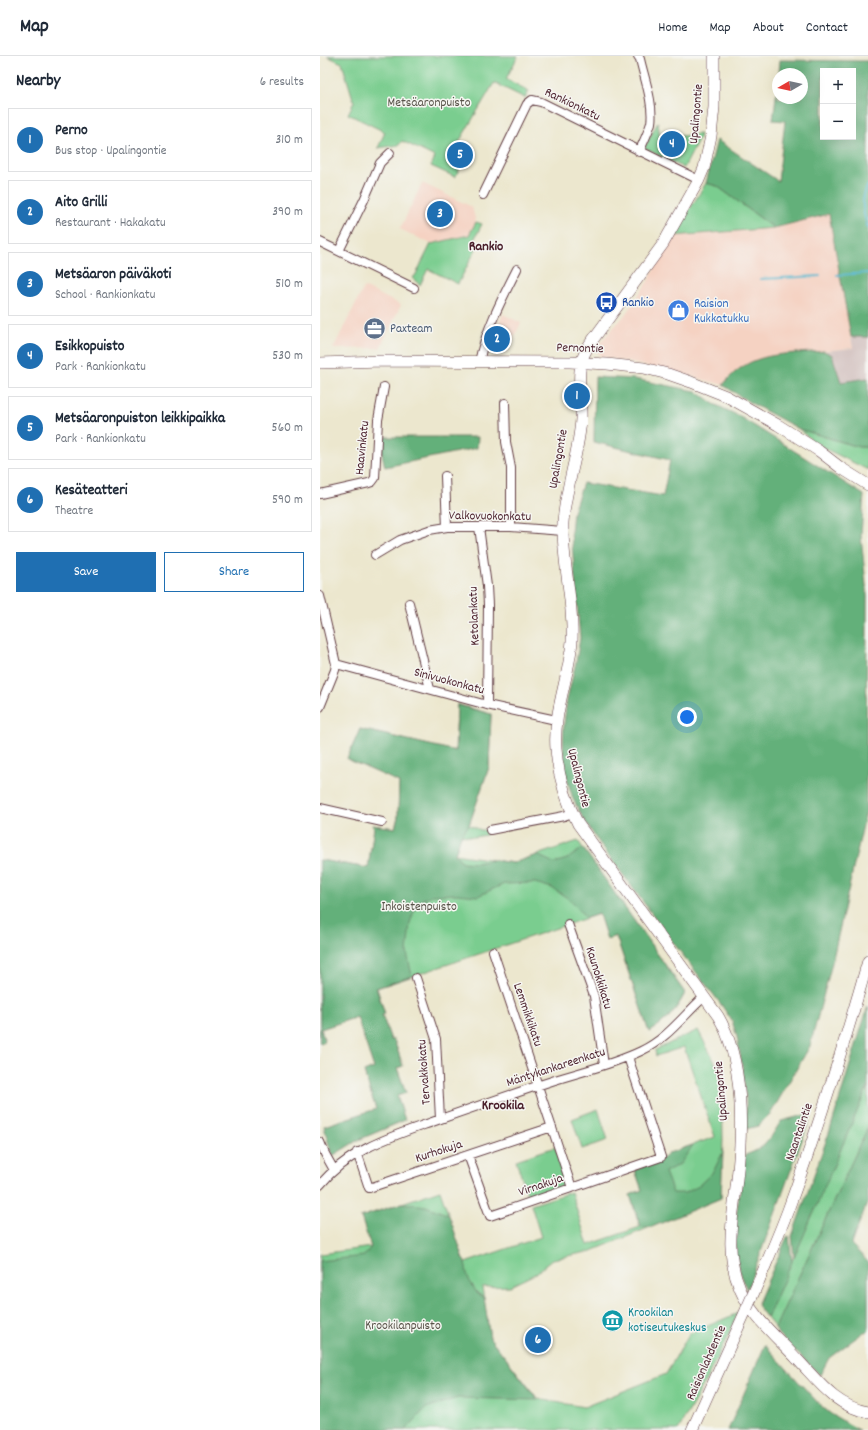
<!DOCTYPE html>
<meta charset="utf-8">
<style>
body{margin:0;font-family:Dekko,sans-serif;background:#f6f6f7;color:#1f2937}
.controls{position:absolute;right:12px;top:12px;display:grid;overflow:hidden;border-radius:0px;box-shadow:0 4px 16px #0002}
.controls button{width:36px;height:36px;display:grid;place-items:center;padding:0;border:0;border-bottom:1px solid #e0e1e3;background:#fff;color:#1f2937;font:20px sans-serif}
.compass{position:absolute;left:452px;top:12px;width:36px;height:36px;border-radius:50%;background:#fff;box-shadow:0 4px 16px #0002;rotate:261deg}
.you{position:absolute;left:367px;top:661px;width:14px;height:14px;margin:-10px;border:3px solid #fff;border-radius:50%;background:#1a73e8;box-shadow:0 0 0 6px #1a73e833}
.badge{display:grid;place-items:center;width:26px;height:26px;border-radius:50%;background:#1f6fb2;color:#fff;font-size:13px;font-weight:700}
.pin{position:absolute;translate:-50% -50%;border:2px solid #fff;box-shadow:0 1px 4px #0006}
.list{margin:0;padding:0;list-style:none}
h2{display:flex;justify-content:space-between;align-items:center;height:52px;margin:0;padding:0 16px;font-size:17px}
h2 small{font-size:13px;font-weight:400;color:#747a83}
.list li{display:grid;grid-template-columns:26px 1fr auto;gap:12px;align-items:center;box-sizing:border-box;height:64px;margin:0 8px 8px;padding:0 8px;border:1px solid #e0e1e3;border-radius:0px}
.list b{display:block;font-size:15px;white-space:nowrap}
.list p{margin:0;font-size:13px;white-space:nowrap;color:#747a83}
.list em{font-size:13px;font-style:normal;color:#747a83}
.actions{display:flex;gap:8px;padding:12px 16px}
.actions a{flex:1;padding:9px 0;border:1px solid #1f6fb2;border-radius:0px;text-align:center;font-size:14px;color:#1f6fb2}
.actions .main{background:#1f6fb2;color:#fff}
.map{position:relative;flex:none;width:548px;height:1374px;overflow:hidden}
header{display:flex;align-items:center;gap:24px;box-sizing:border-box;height:56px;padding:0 20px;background:#fff;border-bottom:1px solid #e0e1e3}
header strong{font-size:19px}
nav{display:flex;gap:22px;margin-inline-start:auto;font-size:14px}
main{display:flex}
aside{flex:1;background:#fff}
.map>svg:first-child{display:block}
</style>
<header>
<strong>Map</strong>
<nav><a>Home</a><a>Map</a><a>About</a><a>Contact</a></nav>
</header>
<main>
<aside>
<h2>Nearby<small>6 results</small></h2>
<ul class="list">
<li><span class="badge">1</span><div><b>Perno</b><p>Bus stop · Upalingontie</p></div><em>310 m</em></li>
<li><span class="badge">2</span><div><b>Aito Grilli</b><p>Restaurant · Hakakatu</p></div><em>390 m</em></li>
<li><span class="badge">3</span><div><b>Metsäaron päiväkoti</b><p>School · Rankionkatu</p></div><em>510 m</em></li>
<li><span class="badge">4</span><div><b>Esikkopuisto</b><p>Park · Rankionkatu</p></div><em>530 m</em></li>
<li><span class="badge">5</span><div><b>Metsäaronpuiston leikkipaikka</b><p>Park · Rankionkatu</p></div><em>560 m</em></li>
<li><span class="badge">6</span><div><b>Kesäteatteri</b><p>Theatre</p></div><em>590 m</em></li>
</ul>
<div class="actions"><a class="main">Save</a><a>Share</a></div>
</aside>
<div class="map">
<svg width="548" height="1374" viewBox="0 0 548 1374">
<rect width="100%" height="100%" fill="#f6f6f2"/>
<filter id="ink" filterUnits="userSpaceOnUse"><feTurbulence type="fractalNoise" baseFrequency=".025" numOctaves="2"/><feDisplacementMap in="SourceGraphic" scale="8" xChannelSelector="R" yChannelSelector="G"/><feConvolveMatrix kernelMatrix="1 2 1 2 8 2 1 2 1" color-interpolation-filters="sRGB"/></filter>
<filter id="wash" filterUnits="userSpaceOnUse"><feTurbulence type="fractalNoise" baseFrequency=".012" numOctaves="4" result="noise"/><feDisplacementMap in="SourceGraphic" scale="16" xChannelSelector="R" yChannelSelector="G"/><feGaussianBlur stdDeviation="0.9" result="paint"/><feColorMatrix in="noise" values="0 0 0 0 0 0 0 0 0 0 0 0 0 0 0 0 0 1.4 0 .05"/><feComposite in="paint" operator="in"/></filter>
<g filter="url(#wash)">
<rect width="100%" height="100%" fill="#ece7ce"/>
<path fill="#f5d2c2" d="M102 127 152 151 156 166 149 179 111 188 80 173Z
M509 158 533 292 449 300 409 321 403 329 370 320 280 300 275 292 304 260 315 244 328 225 341 200 353 180 454 172Z
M44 231 81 249 60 292 13 293Z
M183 258 201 267 189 291H175L171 288 170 285Z"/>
<path fill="#d1bfbd" d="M531 281H548V322L521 326 512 299 504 295 533 292Z"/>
<path fill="#7acd8f" stroke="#62765d" d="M7 0H198L186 23 209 35 205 42 174 27 139 86 150 92 135 121 111 110 115 101 82 85 79 89 58 92 65 76 28 58 34 46 22 7Z
M338 66 340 82 380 78 379 83 364 112 324 92Z
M386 127 397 130 454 172 353 180Z
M156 166 162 168 154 184 159 187 138 228 108 213 100 229 92 222 95 220 111 188 149 179Z
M479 373 539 391H548V414L496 388Z
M137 648 171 658 169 711 149 769 161 774H167L166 779 155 781 141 779 135 798 193 807 258 785 365 937C355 957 347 964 329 976L296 880 287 883 279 858 57 932 65 958 62 959 71 984H74L83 1010 77 1012 86 1037 77 1040 85 1064 38 1084 12 1100 4 1070 56 1053 44 1016 54 1012 37 961 1 973 5 985 0 988V804L48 812 54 772 52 769 75 772 78 761 79 726 27 703 40 673 135 695Z
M378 974 402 1020 403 1083 401 1142 272 1195 233 1203 215 1218 190 1230 162 1231 170 1282 218 1343 264 1351 346 1318 369 1278 418 1257C400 1297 381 1336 358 1374H0V1198L51 1191 41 1161 120 1134 145 1207 221 1181 211 1149 251 1136 268 1189 320 1171 310 1139 322 1134 315 1114 344 1102 349 1097 395 1081 364 991 336 1000 335 994Z
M548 1030V1071L455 1272 447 1262Z
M278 1053 288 1084 262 1093 252 1063Z
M235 1091 249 1130 209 1144 196 1104Z"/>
<path fill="#63b07a" stroke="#566852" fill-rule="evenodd" d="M460 4 548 5V281H531L509 158 454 172 397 130 386 127 397 84 458 125 465 65 453 64 458 25V42H482V18H459ZM503 15H533V81H503Z
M504 295 512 299 521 326 548 322V391H539L479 373 429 346 403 329C430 294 464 299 504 295Z
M275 321 314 323 376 335 394 348 417 359 438 372 544 439 541 479 547 540 546 756 511 911 490 990 451 1057 438 1070 426 1073V1043L422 1010 417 981 412 965 400 947 355 889 278 785 264 764 253 743 245 716 243 695 244 667 247 644 256 606 260 582 251 476 253 456 263 427 343 440 350 404 274 386Z
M62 381H158L157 392 65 411 62 398Z
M137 649 171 658 169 711 149 769 141 779 135 798 142 806 156 807 173 804 193 807 217 799 234 807 247 803 263 792 365 937C355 957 347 964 329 976L296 880 287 883 279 858 266 862 252 845 232 832 215 827 184 828 158 840 137 838 112 839 97 846 90 867 87 897 92 920 56 932 65 958 62 959 71 984H74L83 1010 77 1012 86 1037 77 1040 85 1064 38 1084 12 1100 4 1070 56 1053 44 1016 54 1012 37 961 1 973 5 985 0 988V804L48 812 54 772 52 769 75 772 78 761 79 726 27 703 40 673 136 695Z
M548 950V1030L474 1202 472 1180 510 1074Z
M492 1057 427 1234C423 1224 418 1213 416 1202 411 1169 422 1132 425 1099 446 1092 449 1084 461 1065Z
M548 1071V1145L531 1188 548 1206V1275L544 1276 509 1302 500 1319 458 1278 455 1272Z
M373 1089 360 1108 345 1116 353 1137H365L377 1131 393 1116 403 1096 401 1142 332 1171H321L310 1139 322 1134 315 1114 344 1102 349 1097Z
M82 1147 106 1150 129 1159 145 1207 148 1222 157 1237 164 1241 170 1282 218 1344 138 1342 106 1352 86 1374H0V1205L44 1200 51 1191 41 1161Z
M469 1180 472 1206 447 1262 437 1249 467 1181Z
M445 1289 500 1349 511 1358 539 1374H408Z"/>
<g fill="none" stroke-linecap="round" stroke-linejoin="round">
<path stroke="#4fb5ce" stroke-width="2" d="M548 129C540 144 543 157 548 172
M517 219 548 217
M440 223 500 220"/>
</g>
</g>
<g filter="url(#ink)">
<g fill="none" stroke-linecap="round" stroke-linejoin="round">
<defs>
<path id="street" d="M318 0 320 3C324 21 334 48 331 67 328 77 323 87 319 96
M163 139 207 48 212 44 221 46 379 124
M0 186 94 232
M19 195 44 144 60 107 70 97
M159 306C166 273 182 243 197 213
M185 347 186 386 191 412V471
M125 420 127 471
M0 438 49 427 52 426 55 422 58 364 64 331
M159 471 167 530 168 549 167 649
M55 499 80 484 109 474 127 471H191L243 475
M0 540 16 608 15 614 0 651
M89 547 110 633
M16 608 167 649 236 664
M0 752 62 766
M170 774 244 760 252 757
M248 868 274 940 284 1009
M173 895 252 1132
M96 922 116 983 120 1063
M0 1086 5 1098 14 1114
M37 1096 49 1132 232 1071
M148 1099 170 1160 341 1101 308 1001
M0 1129C29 1093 73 1080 115 1065 155 1051 195 1037 235 1024 264 1015 294 1008 321 995 347 983 363 960 383 942"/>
<path id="secondary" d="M394 0V51L391 80 384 112 379 124 343 188 269 289C266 295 262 301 261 308 257 326 262 345 261 363 259 398 245 432 243 467 242 507 254 546 252 585 249 622 233 656 236 693 238 719 246 745 258 768L398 960C424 1004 423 1074 417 1123 413 1161 404 1196 420 1233 432 1261 457 1281 477 1303 499 1326 515 1350 548 1356
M0 307 61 305 250 306 287 308 324 312 348 318 371 326 406 340 458 369 499 395 521 412 548 429
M438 1227C448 1203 459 1178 468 1154 498 1072 524 989 548 905
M372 1374 427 1252"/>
</defs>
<use href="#street" stroke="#623d43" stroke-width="10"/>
<use href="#secondary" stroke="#623d43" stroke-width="12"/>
<use href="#street" stroke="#fff" stroke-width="8"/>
<use href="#secondary" stroke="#fff" stroke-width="11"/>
<defs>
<path id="secondary-bridge" d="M427 1252 438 1227"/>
</defs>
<use href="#secondary-bridge" stroke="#623d43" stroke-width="12" stroke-linecap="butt"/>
<use href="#secondary-bridge" stroke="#fff" stroke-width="11"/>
</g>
</g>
<defs>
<symbol id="bus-disc" viewBox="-11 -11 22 22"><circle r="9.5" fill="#1a4fb4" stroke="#f6f6f2"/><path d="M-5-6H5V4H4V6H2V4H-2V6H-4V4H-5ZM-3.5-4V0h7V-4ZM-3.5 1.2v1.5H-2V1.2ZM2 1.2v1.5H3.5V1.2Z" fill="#fff"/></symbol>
<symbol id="shop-disc" viewBox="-11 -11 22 22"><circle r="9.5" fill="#3f7fe0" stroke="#f6f6f2"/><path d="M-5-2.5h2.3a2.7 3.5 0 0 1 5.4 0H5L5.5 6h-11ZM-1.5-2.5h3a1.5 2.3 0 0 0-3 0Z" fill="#fff"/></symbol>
<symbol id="office-disc" viewBox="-11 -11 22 22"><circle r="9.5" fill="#5c6f8a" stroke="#f6f6f2"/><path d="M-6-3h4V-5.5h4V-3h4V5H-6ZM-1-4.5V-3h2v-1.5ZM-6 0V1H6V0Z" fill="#fff"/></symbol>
<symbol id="museum-disc" viewBox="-11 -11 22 22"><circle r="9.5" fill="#0f9aa8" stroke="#f6f6f2"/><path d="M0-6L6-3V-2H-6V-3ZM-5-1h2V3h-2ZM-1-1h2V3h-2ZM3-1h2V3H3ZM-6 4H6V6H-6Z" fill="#fff"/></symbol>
</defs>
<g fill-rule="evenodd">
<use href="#bus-disc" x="274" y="234" width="25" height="25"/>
<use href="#shop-disc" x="346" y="242" width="25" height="25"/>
<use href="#office-disc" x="42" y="260" width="25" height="25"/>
<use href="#museum-disc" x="280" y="1252" width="25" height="25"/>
</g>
<g text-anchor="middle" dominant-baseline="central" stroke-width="3" stroke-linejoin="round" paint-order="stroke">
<g font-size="13" fill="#585349" stroke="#f6f6f2">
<text x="109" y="47">Metsäaronpuisto</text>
<text x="99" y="851">Inkoistenpuisto</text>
<text x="83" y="1270">Krookilanpuisto</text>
</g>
<g font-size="13" fill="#4a1f2b" stroke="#f6f6f2">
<text transform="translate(252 49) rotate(26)">Rankionkatu</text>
<text transform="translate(377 58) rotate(-85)">Upalingontie</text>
<text transform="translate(260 293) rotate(2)">Pernontie</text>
<text transform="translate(43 392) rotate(-84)">Haavinkatu</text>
<text transform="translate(239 403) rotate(-80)">Upalingontie</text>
<text transform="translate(170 461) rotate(1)">Valkovuokonkatu</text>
<text transform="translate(155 560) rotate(-92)">Ketolankatu</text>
<text transform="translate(129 626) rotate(15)">Sinivuokonkatu</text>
<text transform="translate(258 722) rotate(76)">Upalingontie</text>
<text transform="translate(278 922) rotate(73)">Kaunokkikatu</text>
<text transform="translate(207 959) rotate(71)">Lemmikkikatu</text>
<text transform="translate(236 1012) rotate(-18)">Mäntykankareenkatu</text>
<text transform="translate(105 1016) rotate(-94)">Tervakkokatu</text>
<text transform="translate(402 1035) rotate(-95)">Upalingontie</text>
<text transform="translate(480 1076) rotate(-71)">Naantalintie</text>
<text transform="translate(119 1096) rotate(-18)">Kurhokuja</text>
<text transform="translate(221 1130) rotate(-19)">Virnakuja</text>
<text transform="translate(387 1307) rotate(-66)">Raisionlahdentie</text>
</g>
<g font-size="13" fill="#164399" stroke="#f6f6f2" text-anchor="start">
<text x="302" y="247">Rankio</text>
</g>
<g font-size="13" fill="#366cbe" stroke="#f6f6f2" text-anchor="start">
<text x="374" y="248">Raision<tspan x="374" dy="15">Kukkatukku</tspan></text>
</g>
<g font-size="13" fill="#4e5e75" stroke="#f6f6f2" text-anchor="start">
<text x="70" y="273">Paxteam</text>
</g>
<g font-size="13" fill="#0d838f" stroke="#f6f6f2" text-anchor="start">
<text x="308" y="1257">Krookilan<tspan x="308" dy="15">kotiseutukeskus</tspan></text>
</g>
<g font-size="14" font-weight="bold" fill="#4a1f2b" stroke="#f6f6f2">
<text x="166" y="191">Rankio</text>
<text x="183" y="1050">Krookila</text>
</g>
</g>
</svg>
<div class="controls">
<button>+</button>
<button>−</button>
</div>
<svg class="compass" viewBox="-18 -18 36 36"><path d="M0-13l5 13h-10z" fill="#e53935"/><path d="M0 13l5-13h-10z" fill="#747a83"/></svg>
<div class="you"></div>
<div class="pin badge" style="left:257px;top:340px">1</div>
<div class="pin badge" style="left:177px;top:283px">2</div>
<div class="pin badge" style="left:120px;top:158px">3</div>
<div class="pin badge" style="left:352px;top:88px">4</div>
<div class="pin badge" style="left:140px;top:99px">5</div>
<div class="pin badge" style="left:218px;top:1284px">6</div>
</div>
</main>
